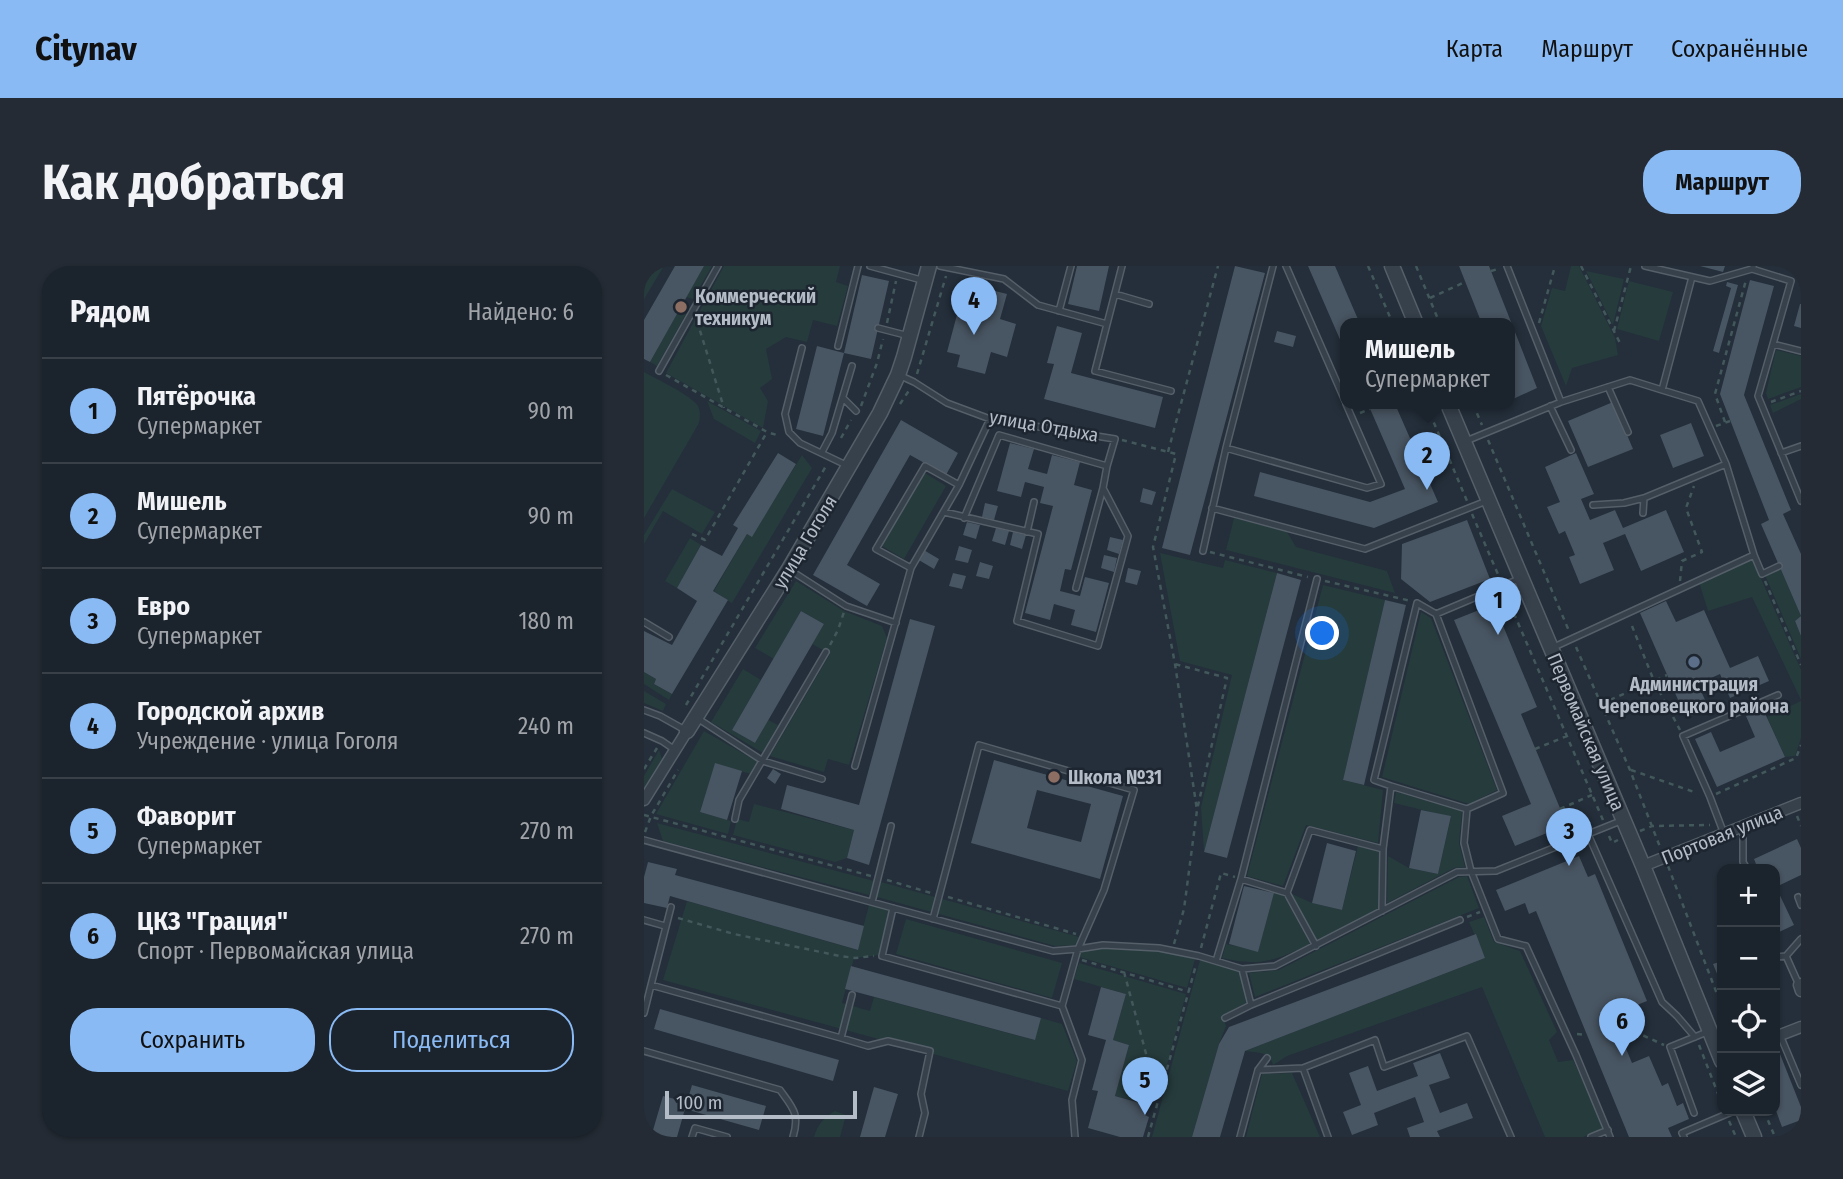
<!DOCTYPE html>
<html lang="ru">
<meta charset="utf-8">
<style>
body{margin:0;font-family:"Fira Sans Condensed",sans-serif;background:#242b34;color:#f1f3f6}
.controls{position:absolute;right:21px;bottom:21px;display:grid;overflow:hidden;border-radius:14px;box-shadow:0 2px 5px #0004}
.controls button{width:63px;height:63px;display:grid;place-items:center;padding:0;border:0;border-bottom:2px solid #394048;background:#1b232c;color:#f1f3f6;font:35px sans-serif}
.scale{position:absolute;left:21px;bottom:18px;width:192px;box-sizing:border-box;padding-left:7px;border:4px solid #b3bcc7;border-top:0;font-size:19px;line-height:24px;white-space:nowrap;color:#b3bcc7;-webkit-text-stroke:5px #1d2630;paint-order:stroke}
.you{position:absolute;left:679px;top:368px;width:24px;height:24px;margin:-18px;border:5px solid #fff;border-radius:50%;background:#1a73e8;box-shadow:0 0 0 10px #1a73e833}
.badge{display:grid;place-items:center;width:46px;height:46px;border-radius:50%;background:#8abaf4;color:#111;font-size:23px;font-weight:700}
.pin{position:absolute;translate:-50% -58px;filter:drop-shadow(0 2px 4px #0008)}
.pin::after{content:'';position:absolute;top:37px;width:24px;height:21px;background:inherit;clip-path:polygon(0 0,100% 0,50% 100%)}
.popup{position:absolute;left:696px;top:52px;width:175px;height:91px;box-sizing:border-box;display:grid;place-content:center;border-radius:14px;background:#1b232c;filter:drop-shadow(0 2px 5px #0005);font-size:23px;white-space:nowrap;color:#a0a4a9}
.popup b{font-size:26px;color:#f1f3f6}
.popup::after{content:'';position:absolute;left:50%;top:100%;margin-left:-14px;border:14px solid transparent;border-top-color:#1b232c}
.list{margin:0;padding:0;list-style:none}
h2{display:flex;justify-content:space-between;align-items:center;height:91px;margin:0;padding:0 28px;font-size:30px}
h2 small{font-size:23px;font-weight:400;color:#a0a4a9}
.list li{display:grid;grid-template-columns:46px 1fr auto;gap:21px;align-items:center;box-sizing:border-box;height:105px;padding:0 28px;border-top:2px solid #394048}
.list b{display:block;font-size:26px;white-space:nowrap}
.list p{margin:0;font-size:23px;white-space:nowrap;color:#a0a4a9}
.list em{font-size:23px;font-style:normal;color:#a0a4a9}
.actions{display:flex;gap:14px;padding:21px 28px}
.actions a{flex:1;padding:16px 0;border:2px solid #8abaf4;border-radius:28px;text-align:center;font-size:24px;color:#8abaf4}
.actions .main{background:#8abaf4;color:#111}
.icon{flex:none;width:38px;height:38px;fill:none;stroke:currentColor;stroke-width:2;stroke-linecap:round;stroke-linejoin:round}
.map{position:relative;flex:none;width:1157px;height:871px;overflow:hidden;border-radius:28px}
header{display:flex;align-items:center;gap:42px;box-sizing:border-box;height:98px;padding:0 35px;background:#8abaf4;color:#111}
header strong{font-size:33px}
nav{display:flex;gap:38px;margin-inline-start:auto;font-size:24px}
.intro{display:flex;align-items:center;justify-content:space-between;box-sizing:border-box;height:168px;padding:0 42px}
h1{margin:0;font-size:49px}
.button{padding:18px 32px;border-radius:28px;background:#8abaf4;color:#111;font-size:24px;font-weight:700}
main{display:flex;gap:42px;padding:0 42px}
aside{flex:1;background:#1b232c;border-radius:28px;box-shadow:0 2px 5px #0004}
.map>svg:first-child{display:block}
</style>
<header>
<strong>Citynav</strong>
<nav><a>Карта</a><a>Маршрут</a><a>Сохранённые</a></nav>
</header>
<div class="intro"><h1>Как добраться</h1><a class="button">Маршрут</a></div>
<main>
<aside>
<h2>Рядом<small>Найдено: 6</small></h2>
<ul class="list">
<li><span class="badge">1</span><div><b>Пятёрочка</b><p>Супермаркет</p></div><em>90 m</em></li>
<li><span class="badge">2</span><div><b>Мишель</b><p>Супермаркет</p></div><em>90 m</em></li>
<li><span class="badge">3</span><div><b>Евро</b><p>Супермаркет</p></div><em>180 m</em></li>
<li><span class="badge">4</span><div><b>Городской архив</b><p>Учреждение · улица Гоголя</p></div><em>240 m</em></li>
<li><span class="badge">5</span><div><b>Фаворит</b><p>Супермаркет</p></div><em>270 m</em></li>
<li><span class="badge">6</span><div><b>ЦКЗ &quot;Грация&quot;</b><p>Спорт · Первомайская улица</p></div><em>270 m</em></li>
</ul>
<div class="actions"><a class="main">Сохранить</a><a>Поделиться</a></div>
</aside>
<div class="map">
<svg width="1157" height="871" viewBox="0 0 1157 871">
<rect width="100%" height="100%" fill="#242f3b"/>
<path fill="#263b3c" d="M2 0H20L0 33V4Z
M60 0H68L49 33 42 31Z
M80 0H196L192 16 204 20 193 60 169 54 163 76 142 71 122 83 128 113 116 122 124 135 119 162 22 107Z
M927 0H935L971 72 974 89 928 102 922 120 897 60 908 22 921 25Z
M942 5 980 13 969 59Z
M985 15 1029 26 1015 75 973 63Z
M35 44 42 48 13 100 6 96Z
M1132 84 1157 90V121L1124 133 1122 127Z
M0 106C12 113 47 129 54 140 57 146 56 151 55 157L0 252Z
M1157 128V133L1129 147 1126 139Z
M63 135 117 165 111 177 70 153Z
M158 189 168 202 88 337 70 325 103 268 108 270Z
M281 207 302 220 260 293 238 280Z
M28 223 71 246 58 268 19 245 0 278V269Z
M590 252 643 266 652 281 743 305 751 327 582 284Z
M46 272 57 279 33 322 21 315Z
M516 287 579 302 581 294 633 307 560 586 557 541 588 409 536 395Z
M1108 292 1157 404V434L1108 331 1064 345 1055 316Z
M1136 302 1157 350 1151 355 1157 370V393L1121 309Z
M152 315 200 345 238 360 243 372 205 499 184 493 180 506 126 490 186 388 168 378 180 358 157 345 130 393 111 382Z
M679 319 741 334 699 514 739 524 734 577 662 559 639 620 603 610Z
M777 346 787 352 853 524 825 538 738 511Z
M99 403 117 414 88 464 111 477 124 454 134 459 119 487 67 456Z
M0 406 12 413 10 418 28 428 25 434 0 418Z
M0 425 22 438 19 445 0 437Z
M1157 435V472L1151 490 1141 491 1123 451Z
M60 465 114 496 107 508 71 498 56 546 87 555 84 568 12 548Z
M15 484 18 493 0 522V510Z
M752 526 818 545 815 577 821 601 810 602 743 637 744 590 765 602 794 608 807 551 750 537Z
M110 538 210 564 203 592 191 596 89 569 93 553 105 556Z
M13 557 230 615 225 629 19 575Z
M714 580 736 585 735 644 673 675 648 628 668 637 698 644Z
M823 610 835 642 611 731 605 707 635 704 815 611Z
M237 616 435 671 431 679 411 680 233 631Z
M630 627 640 630 666 678C630 695 617 701 578 692L582 678 614 685Z
M43 635 213 684 225 639 246 644 236 689 210 692 198 737 226 745 230 731 390 774 397 752 418 758 433 795 424 825 19 714Z
M840 651 850 676 876 685 913 766 905 774 914 796 929 794 961 862 939 871H901L838 721 643 790 629 799C625 785 614 787 601 785L841 692 825 656Z
M262 653 418 697 408 732 252 688Z
M460 682 515 685 551 693 543 722 435 691 437 686Z
M556 694 596 705 602 737 578 750 582 760 575 778 548 871H508Z
M435 697 542 728 515 828 503 827 500 837 471 830 485 779 469 774 482 728 430 713Z
M648 807 676 871H602L618 808Z
M191 845 202 849 196 871H170C174 858 179 852 191 845Z"/>
<path fill="#485562" fill-rule="evenodd" d="M31 0H60L6 96 0 93V54Z
M433 0H465L455 45 424 38Z
M591 0 621 7 546 289 518 282Z
M664 0H691L716 58H701V85Z
M815 0H845L893 122 869 133 865 124V58H838Z
M1056 0H1081L1079 6Z
M218 9 245 15 227 93 200 87Z
M1106 14 1130 20 1100 129 1147 244 1139 248 1157 288V370L1151 355 1157 350 1117 258 1125 254 1076 128Z
M1083 16 1094 19 1075 87 1069 85 1087 22 1082 20Z
M331 20 363 28 356 53 372 58 363 91 347 86 341 108 313 101 316 89 303 86 318 30 328 33Z
M1156 38H1157V62L1150 60Z
M413 60 438 67 427 107 519 131 511 162 400 133 410 98 403 97Z
M633 65 652 70 649 81 630 76Z
M173 80 200 87 179 170 152 163Z
M969 136 989 183 944 201 924 155Z
M724 138H751L794 236 730 262 610 230 616 206 726 236 761 223Z
M257 154 314 187 302 209 266 189 203 299 236 318 223 340 169 309Z
M1047 157 1060 190 1029 202 1016 169Z
M366 177 390 183 384 203 403 208 408 189 436 196 430 219 448 224 427 304 421 303 416 325 436 330 441 311 465 317 452 366 427 359 431 344 410 338 406 354 381 347 409 240 396 237 400 221 381 216 377 231 353 225Z
M134 187 152 198 108 271 103 268 69 325 84 334 28 428 10 418 12 413 0 406V365L28 379 53 335 33 322 57 279 78 290 94 262 89 259Z
M932 187 950 228 937 233 946 254 971 244 979 262 1022 244 1040 286 997 305 981 268 959 277 970 304 936 318 925 291 931 289 921 265 915 268 903 241 916 236 901 201Z
M499 222 512 226 508 239 496 236Z
M341 237 354 240 350 254 338 251Z
M823 254 846 313 786 336 757 313 758 278Z
M323 256 336 259 332 273 319 269Z
M352 262 365 265 361 279 348 275Z
M369 266 382 269 378 283 366 279Z
M466 271 479 274 475 288 463 284Z
M315 280 328 284 324 297 311 294Z
M278 283 295 293 290 303 273 293Z
M460 289 473 292 470 306 457 302Z
M336 296 349 300 345 313 332 310Z
M484 302 497 305 493 319 481 316Z
M309 307 322 310 318 323 305 320Z
M633 307 657 314 583 592 560 586Z
M741 334 762 339 720 519 699 514Z
M1022 335 1032 356 1060 344 1086 402 1114 390 1125 415 1086 432 1076 408 1054 418 1065 443 1042 452 996 347Z
M850 338 893 441 877 448 923 559 871 580 858 550 887 538 810 354Z
M157 345 180 358 111 477 88 464Z
M266 353 291 360 225 599 203 592 210 564 137 543 143 519 215 539Z
M1119 443 1141 491 1073 521 1051 473 1067 466 1076 486 1111 471 1102 450Z
M350 494 479 530 456 613 327 577ZM393 524 447 538 437 576 383 562Z
M71 497 98 505 83 554 56 546Z
M129 503 137 508 131 518 123 512Z
M777 544 807 550 794 608 765 602Z
M1153 573 1157 582V609L1132 621 1150 659 1131 668V603H1114L1110 593Z
M683 577 712 585 698 644 668 637Z
M935 590 944 611 951 608 1003 735 968 749 988 797 1005 790 1018 820 1024 817 1033 840 1039 837 1045 853 1024 862 1028 871H985L892 645 885 648 881 637 861 645 852 624Z
M4 596 33 603 31 609 220 660 214 684 26 630 23 642 0 637V611Z
M600 620 630 627 614 686 585 678Z
M832 668 841 692 601 785 576 871H548L575 778 585 761Z
M1078 695V720L1069 698Z
M207 700 397 752 391 774 201 723Z
M457 721 482 728 469 774 485 779 471 830 503 839 501 849 505 851 499 871H476L444 862 454 825 448 824 462 774 444 769Z
M16 743 195 794 189 815 10 763Z
M796 787 806 812 785 819 796 847 823 837 829 852 793 865 796 871H766L763 862 780 856 771 831 730 847 734 859 708 869 699 846 717 839 705 807 724 800 733 825 774 810 769 797Z
M1136 788 1157 841V854L1138 861 1131 842V791Z
M48 819 122 840 115 864 41 843 33 871H7L19 830 43 836Z
M230 821 254 828 241 871H216Z"/>
<g fill="none" stroke-linecap="round" stroke-linejoin="round">
<defs>
<path id="service" d="M226 0 281 15
M296 0 360 13 394 39 463 58 478 0
M642 0 701 135
M1001 0 1066 15 1108 3
M1109 1 1108 3 1147 15 1129 78
M471 28 505 38
M415 45 427 0
M463 58 451 105 527 125
M234 62 265 70
M194 80 214 0
M158 82 141 148 145 166 156 177 202 199
M1157 85 1129 78 1114 130 1157 235
M15 105 74 0
M257 110 270 116 303 137 346 153 471 173 463 200 355 169 320 252
M964 121 984 166
M1018 124 1054 135 1082 198
M199 132 212 145
M917 136 986 114 1018 124 1048 11
M906 140 927 184
M822 175 917 136 863 0
M582 182 723 222 737 218 702 138
M178 186 188 167 208 100
M1137 187 1157 180
M459 222 463 200
M949 239 980 237 1000 232 1082 198 1110 289
M568 242 721 283 845 234
M300 246 394 268 373 355 454 380 484 270 459 222 432 322
M999 247 1000 232
M383 266 390 236
M559 285 582 182 629 0
M267 302 315 219
M146 304 202 340 252 357
M0 356 25 371
M910 381 1110 289 1118 308 1135 300
M0 444 16 450 41 464
M53 452 119 495 178 513
M0 467 18 475 31 484
M211 500 267 302 232 283 281 200 315 219 346 153
M747 520 823 543 859 527 792 348 875 313
M823 543 820 577 827 605 854 673 882 680 932 789 966 871
M91 553 95 534 182 386
M1099 560V596L1103 603
M944 568 1018 736 1033 750 1051 771
M1080 568 1066 531 1039 470 1134 429
M0 574 249 642C302 656 355 670 409 685L434 683 460 624 490 524 335 479 289 653
M597 613 643 627 666 564 739 583
M643 627 672 680
M1154 631 1157 639
M228 636 247 560
M249 642 238 690 418 740 438 794 428 834 431 871
M738 645 739 583 747 520 730 514 773 337 792 348
M0 654 21 660
M1131 691 1142 690
M572 695 597 613 673 313
M598 703 607 739 816 654
M7 719 27 641
M1155 719 1142 690 1157 673
M418 740 434 683 459 679 515 682 555 690 598 703 631 700 813 606 852 605 979 554
M0 747 7 719 197 772 208 729
M581 752 607 739
M1136 769 1157 819
M197 772 224 780 244 775 286 785 277 828 281 847 275 871
M0 785 136 824C149 842 156 848 149 871
M659 802 684 871
M614 804 659 802 731 774 740 801 823 770 867 871
M1050 847 1026 781 1063 766
M48 871 51 862 83 871
M596 871 614 804 623 792
M947 871 964 864
M1040 871 1038 867 1090 845"/>
<path id="minor" d="M0 534 43 465
M999 600 1157 537
M1157 718 1155 719 1157 725
M1131 771 1157 761"/>
<path id="tertiary" d="M748 0 772 58
M804 138 999 600 1078 795
M43 465 145 303 236 147 254 109 260 91 285 0
M1099 845 1110 871"/>
</defs>
<use href="#service" stroke="#555f69" stroke-width="8"/>
<use href="#minor" stroke="#555f69" stroke-width="13"/>
<use href="#tertiary" stroke="#555f69" stroke-width="17"/>
<path stroke="#43585a" stroke-width="2.5" stroke-dasharray="5 5" stroke-linecap="butt" d="M724 0 749 58
M772 0 796 58
M937 0 977 79
M847 5 854 3
M786 32 821 16
M53 55 80 142
M243 57 252 15
M895 57 911 0
M970 65 987 0
M273 108 302 10
M22 109 123 166 136 170
M1127 136 1157 125
M256 138 266 123
M782 138 823 235
M829 138 838 159
M217 140 233 97 239 73
M716 147 726 143
M1081 156 1071 128 1102 14
M1072 160 1086 155
M197 172 207 154
M478 174 532 188 509 281 531 398 553 544
M844 174 925 365
M524 186 574 0
M828 248 856 313
M48 268 61 274 123 166
M566 286 664 311
M681 315 767 335
M1036 315 1038 295 1058 286 1042 242 1050 220
M1121 315 1157 399
M862 329 959 554
M988 360 1010 415 1036 464
M186 379 194 364 200 346
M932 381 986 504 1016 581
M957 438 1023 409
M42 439 182 200
M891 483 923 470
M0 503 13 482
M987 504 1053 527
M1072 528 1152 492 1157 479
M916 543 948 529
M0 549 227 610
M1153 550 1157 560
M996 565 1008 560 1066 559
M1 566 7 550 34 504
M965 570 968 577 974 574
M1024 600 1078 741
M243 614 287 627
M304 631 432 668
M823 651 836 646
M34 652 90 668 196 690 211 692 230 690
M530 678 540 643 553 544 583 412 531 398
M557 682 577 607 591 611
M438 694 545 726
M480 706 514 832
M972 757 1020 779
M933 768 943 769
M1055 779 1078 838
M1120 845 1131 871
M1085 855 1092 871
M504 871 552 699"/>
<use href="#service" stroke="#37414c" stroke-width="5"/>
<use href="#minor" stroke="#37414c" stroke-width="10"/>
<use href="#tertiary" stroke="#37414c" stroke-width="14"/>
</g>
<g fill="#8d6e63" stroke="#1d2630" stroke-width="2.5">
<circle cx="37" cy="41" r="7"/>
<circle cx="410" cy="511" r="7"/>
</g>
<circle fill="#5c6f8a" stroke="#1d2630" stroke-width="2.5" cx="1050" cy="396" r="7"/>
<g text-anchor="middle" dominant-baseline="central" stroke-width="5" stroke-linejoin="round" paint-order="stroke">
<g font-size="19" font-weight="bold" fill="#b3bcc7" stroke="#1d2630" text-anchor="start">
<text x="51" y="30">Коммерческий<tspan x="51" dy="22">техникум</tspan></text>
<text x="1050" y="418" text-anchor="middle">Администрация<tspan x="1050" dy="22">Череповецкого района</tspan></text>
<text x="424" y="511">Школа №31</text>
</g>
<g font-size="19" fill="#b3bcc7" stroke="#1d2630">
<text transform="translate(400 160) rotate(10)">улица Отдыха</text>
<text transform="translate(161 276) rotate(-59)">улица Гоголя</text>
<text transform="translate(942 466) rotate(67)">Первомайская улица</text>
<text transform="translate(1078 569) rotate(-22)">Портовая улица</text>
</g>
</g>
</svg>
<div class="controls">
<button>+</button>
<button>−</button>
<button><svg class="icon" aria-label="locate" viewBox="0 0 24 24"><circle cx="12" cy="12" r="6"/><path d="M12 2v4M12 18v4M2 12h4M18 12h4"/></svg></button>
<button><svg class="icon" aria-label="layers" viewBox="0 0 24 24"><path d="M12 4l9 5-9 5-9-5zM3 14l9 5 9-5"/></svg></button>
</div>
<div class="scale">100 m</div>
<div class="you"></div>
<div class="pin badge" style="left:854px;top:369px">1</div>
<div class="pin badge" style="left:783px;top:224px">2</div>
<div class="popup"><b>Мишель</b>Супермаркет</div>
<div class="pin badge" style="left:925px;top:600px">3</div>
<div class="pin badge" style="left:330px;top:69px">4</div>
<div class="pin badge" style="left:501px;top:849px">5</div>
<div class="pin badge" style="left:978px;top:790px">6</div>
</div>
</main>
